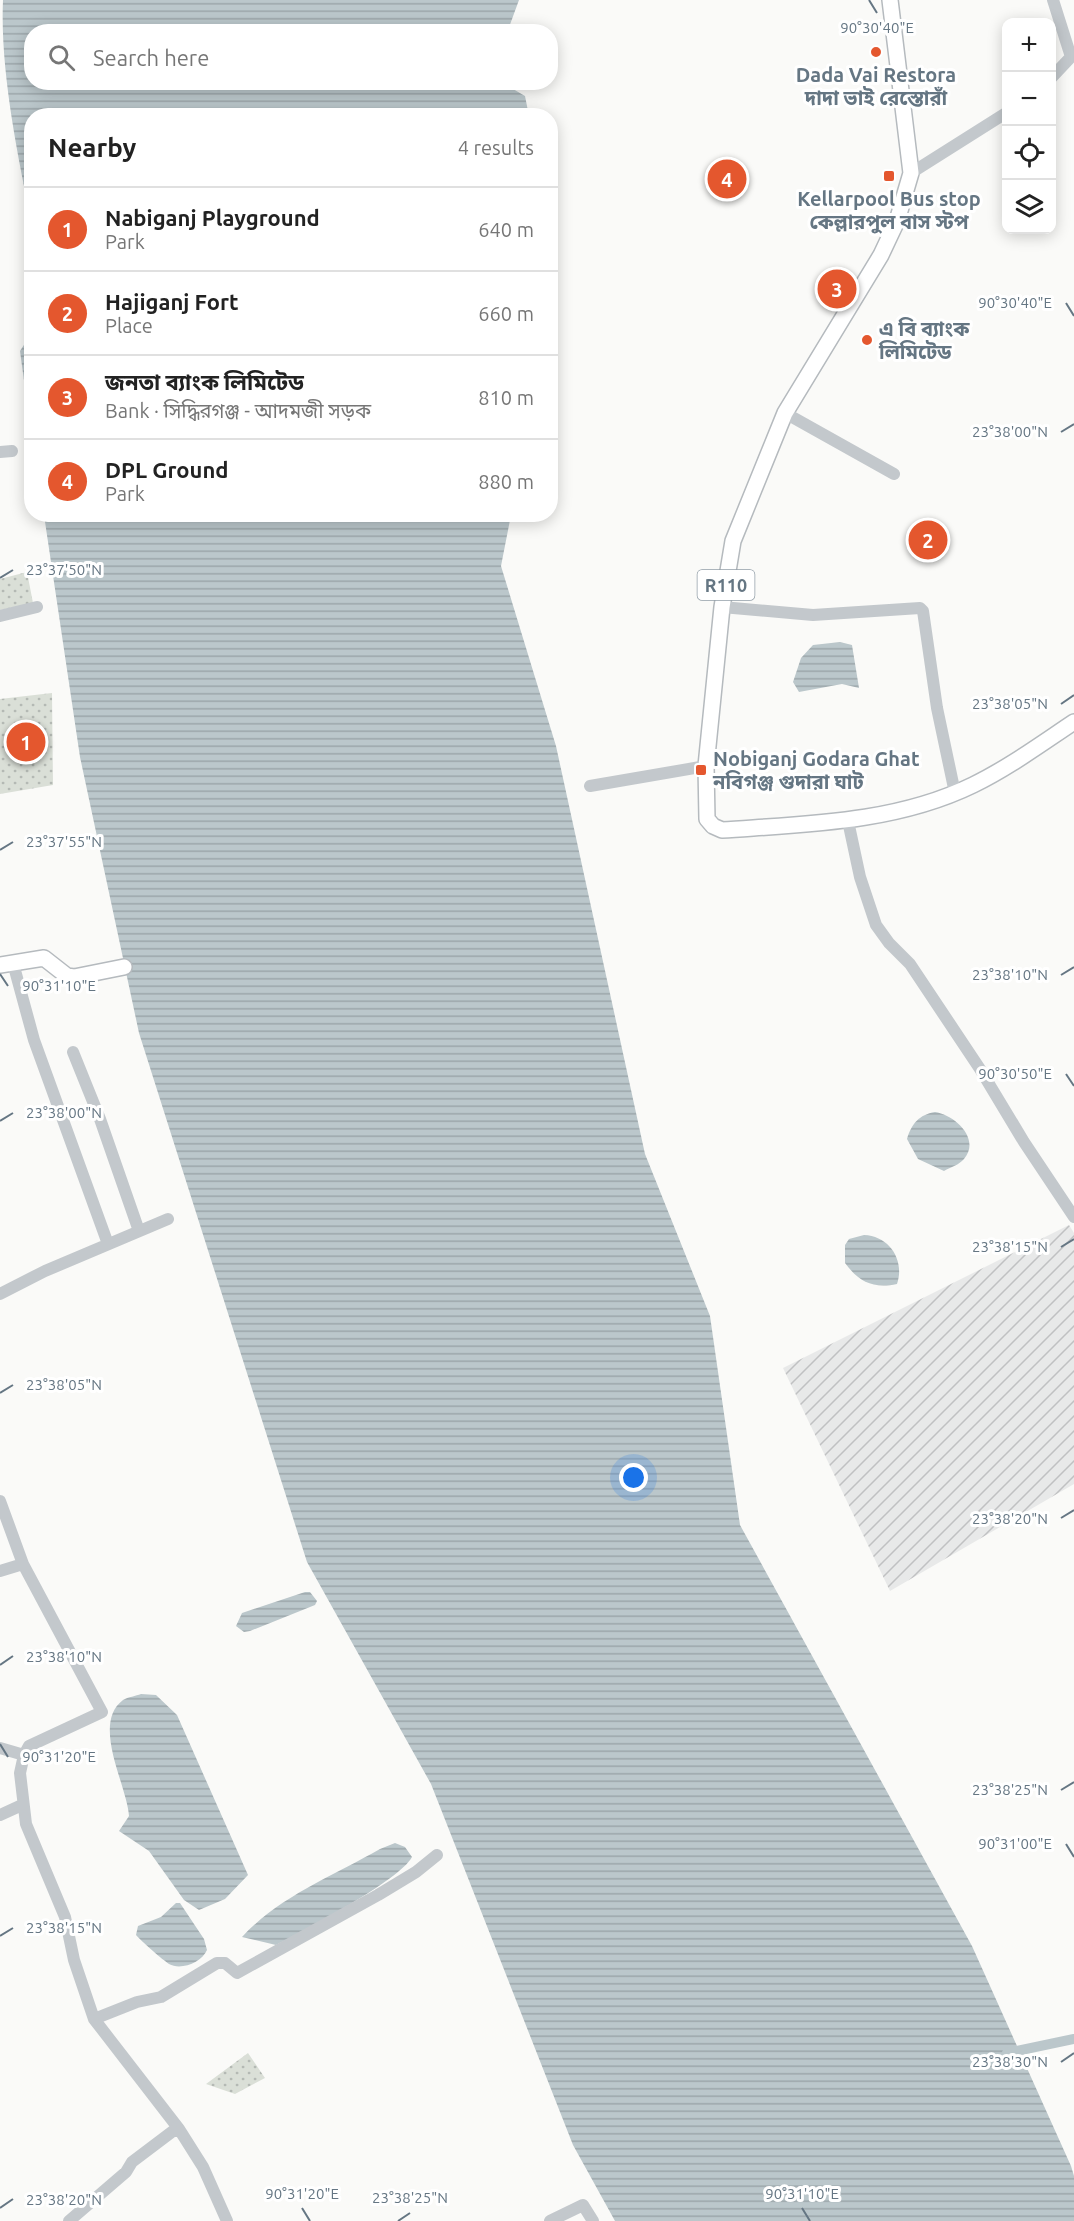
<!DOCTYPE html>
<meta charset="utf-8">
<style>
body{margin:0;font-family:Ubuntu,"Noto Sans Bengali",sans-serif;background:#f2f2f2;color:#222}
.controls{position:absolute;right:18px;top:18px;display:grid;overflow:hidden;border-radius:12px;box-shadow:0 3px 15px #0003}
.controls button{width:54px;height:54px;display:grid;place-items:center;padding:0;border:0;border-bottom:2px solid #e0e0e0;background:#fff;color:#222;font:30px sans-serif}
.you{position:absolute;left:634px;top:1478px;width:21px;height:21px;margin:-15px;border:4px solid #fff;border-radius:50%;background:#1a73e8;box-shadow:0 0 0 9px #1a73e833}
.badge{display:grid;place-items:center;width:39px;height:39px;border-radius:50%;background:#e4572e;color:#fff;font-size:20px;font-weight:700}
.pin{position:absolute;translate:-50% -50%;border:3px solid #fff;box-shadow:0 2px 6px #0006}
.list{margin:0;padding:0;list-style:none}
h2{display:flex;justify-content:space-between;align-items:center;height:78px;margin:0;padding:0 24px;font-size:26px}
h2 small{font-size:20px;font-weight:400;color:#767676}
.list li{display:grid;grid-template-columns:39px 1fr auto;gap:18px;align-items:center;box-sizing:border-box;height:84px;padding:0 24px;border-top:2px solid #e0e0e0}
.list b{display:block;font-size:22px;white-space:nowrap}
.list p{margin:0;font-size:20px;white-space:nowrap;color:#767676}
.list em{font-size:20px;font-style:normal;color:#767676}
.icon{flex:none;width:33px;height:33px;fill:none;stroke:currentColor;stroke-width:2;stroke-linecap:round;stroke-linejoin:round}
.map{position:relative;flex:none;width:1074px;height:2221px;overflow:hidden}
.search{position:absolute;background:#fff;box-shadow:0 3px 15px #0003;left:24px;top:24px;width:534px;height:66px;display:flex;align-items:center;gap:15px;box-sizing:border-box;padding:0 21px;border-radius:24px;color:#767676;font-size:22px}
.panel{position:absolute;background:#fff;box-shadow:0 3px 15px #0003;left:24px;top:108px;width:534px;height:414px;border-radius:24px}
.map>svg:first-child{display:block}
</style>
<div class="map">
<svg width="1074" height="2221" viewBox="0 0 1074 2221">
<defs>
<pattern id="industrial-furrows" width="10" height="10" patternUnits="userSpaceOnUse" patternTransform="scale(1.5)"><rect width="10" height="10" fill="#e8e9e9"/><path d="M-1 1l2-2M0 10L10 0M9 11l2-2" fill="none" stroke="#c0c1c2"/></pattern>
<pattern id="park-dots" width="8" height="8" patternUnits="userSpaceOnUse" patternTransform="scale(1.5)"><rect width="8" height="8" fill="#dadfd7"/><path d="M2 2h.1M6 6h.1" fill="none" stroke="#b4b9b4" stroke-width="1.8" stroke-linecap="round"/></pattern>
<pattern id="water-rules" width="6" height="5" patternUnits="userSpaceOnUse" patternTransform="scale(1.5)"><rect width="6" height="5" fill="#bbc7cb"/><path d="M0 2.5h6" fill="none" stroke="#9ca6aa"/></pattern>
</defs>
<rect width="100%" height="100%" fill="#fafaf8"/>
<path fill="url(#industrial-furrows)" d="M1069 1225 1074 1233V1484L890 1591 783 1368Z"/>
<path fill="url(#park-dots)" d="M27 572 33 603 0 610V579Z
M52 693 53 785 0 794V699Z
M248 2053 265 2078 235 2094 206 2084Z"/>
<path fill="url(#water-rules)" d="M3 0H519L508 30 485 31 32 32V82L503 83 525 96 528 111 520 116H32L31 220C17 152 0 69 3 0Z
M31 334V432L20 351Z
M44 515H511L501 566 556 746 645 1154 710 1316 740 1525 972 1946 1071 2166 1074 2176V2221H615L573 2145 431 1784 307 1562 139 1033 80 757Z
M840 642 852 645 859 688 842 684 799 692 793 682 801 658 813 645Z
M935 1112C955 1115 981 1139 964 1159 959 1165 951 1167 944 1171L918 1159 907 1139C912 1123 919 1115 935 1112Z
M864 1235C890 1236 905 1261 897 1284 873 1289 859 1282 845 1263V1245L849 1239Z
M305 1592H310L317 1601 315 1605 250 1631 244 1632 236 1626 242 1613Z
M141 1694 156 1695 177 1715 248 1875 225 1899 199 1910 184 1900 149 1851 119 1831 129 1816C127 1785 91 1724 123 1700 128 1697 136 1696 141 1694Z
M395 1843 405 1847 412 1857C400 1880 304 1931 276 1945L242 1937C280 1896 333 1876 380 1849Z
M176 1903H180L204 1939 207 1950C202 1962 181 1971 169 1964 163 1960 141 1941 136 1935L138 1926 161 1917Z"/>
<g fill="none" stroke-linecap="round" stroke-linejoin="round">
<path stroke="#bbc7cb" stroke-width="10" d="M1007 2053 1074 2039"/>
<defs>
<path id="major" d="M890 0 911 173 897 221 881 255 785 413 733 541 722 607 706 766 707 819 713 826 722 830C806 824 895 823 973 785 1008 768 1041 744 1074 722
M0 965 44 958 67 976 74 977 124 967"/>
</defs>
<use href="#major" stroke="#b5babe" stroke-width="18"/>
<path stroke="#c3c8cc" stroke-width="12" d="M1052 77 1071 57 1053 0
M911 173 1006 113
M785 413 894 474
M0 452 12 451
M722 607 813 615 920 608 923 611 937 708 955 793
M0 616 37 607
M590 786 706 766
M848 821 860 877 876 925 889 943 910 964 980 1069 1024 1142 1074 1217
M13 963 34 1040 108 1244
M73 1052 100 1119 139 1231
M0 1294 45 1271 168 1219
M0 1501 23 1564 102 1712 29 1746 24 1755 20 1773 26 1824 65 1917 74 1960 94 2019 179 2129 203 2167 227 2221
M0 1571 23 1564
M0 1748 24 1755
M0 1815 22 1805
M94 2019 137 2002 161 1997 217 1963H225L237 1973 378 1895 416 1872 437 1855
M69 2221 126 2172 132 2162 177 2128
M550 2221 583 2205 593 2221"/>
<use href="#major" stroke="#fff" stroke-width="15"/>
</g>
<path fill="none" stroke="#657683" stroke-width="2" d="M869 0 877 13M1066 303 1074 316M1061 432 1074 424M0 578 13 570M1061 704 1074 695M0 850 13 842M0 974 8 986M1061 975 1074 967M1066 1074 1074 1086M0 1121 13 1113M1061 1247 1074 1239M0 1393 13 1385M1061 1518 1074 1510M0 1665 13 1656M0 1744 8 1757M1061 1790 1074 1782M1066 1844 1074 1857M0 1936 13 1928M1061 2062 1074 2053M0 2208 13 2199M302 2208 310 2221M802 2208 810 2221M398 2221 410 2213"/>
<g fill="#e4572e" stroke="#fff" stroke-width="2">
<circle cx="876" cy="52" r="6"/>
<rect x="883" y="170" width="12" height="12" rx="3"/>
<circle cx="867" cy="340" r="6"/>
<rect x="695" y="764" width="12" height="12" rx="3"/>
</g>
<g text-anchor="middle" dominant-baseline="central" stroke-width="6" stroke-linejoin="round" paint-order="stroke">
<rect fill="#fff" stroke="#939fa8" stroke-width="1.5" x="697.5" y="570" width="57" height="30" rx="4.5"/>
<g font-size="18" font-weight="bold" fill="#657683">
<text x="726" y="585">R110</text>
</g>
<g font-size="20" font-weight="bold" fill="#657683" stroke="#fff">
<text x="876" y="74">Dada Vai Restora<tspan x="876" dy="23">দাদা ভাই রেস্তোরাঁ</tspan></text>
<text x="889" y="198">Kellarpool Bus stop<tspan x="889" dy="23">কেল্লারপুল বাস স্টপ</tspan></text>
<text x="879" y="328" text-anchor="start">এ বি ব্যাংক<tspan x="879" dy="23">লিমিটেড</tspan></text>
<text x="713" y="758" text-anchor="start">Nobiganj Godara Ghat<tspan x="713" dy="23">নবিগঞ্জ গুদারা ঘাট</tspan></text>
</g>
</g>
<g font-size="15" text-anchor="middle" fill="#657683" stroke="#fff" stroke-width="6" stroke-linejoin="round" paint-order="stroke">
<text x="877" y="33">90°30'40"E</text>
<text x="1015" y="308">90°30'40"E</text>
<text x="1010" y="437">23°38'00"N</text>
<text x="64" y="575">23°37'50"N</text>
<text x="1010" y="709">23°38'05"N</text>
<text x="64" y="847">23°37'55"N</text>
<text x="1010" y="980">23°38'10"N</text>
<text x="59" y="991">90°31'10"E</text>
<text x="1015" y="1079">90°30'50"E</text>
<text x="64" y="1118">23°38'00"N</text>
<text x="1010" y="1252">23°38'15"N</text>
<text x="64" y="1390">23°38'05"N</text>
<text x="1010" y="1524">23°38'20"N</text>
<text x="64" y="1662">23°38'10"N</text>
<text x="59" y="1762">90°31'20"E</text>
<text x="1010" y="1795">23°38'25"N</text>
<text x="1015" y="1849">90°31'00"E</text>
<text x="64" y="1933">23°38'15"N</text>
<text x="1010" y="2067">23°38'30"N</text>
<text x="302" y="2199">90°31'20"E</text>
<text x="802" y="2199">90°31'10"E</text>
<text x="410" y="2203">23°38'25"N</text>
<text x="64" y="2205">23°38'20"N</text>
</g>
</svg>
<div class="controls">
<button>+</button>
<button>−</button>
<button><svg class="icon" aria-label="locate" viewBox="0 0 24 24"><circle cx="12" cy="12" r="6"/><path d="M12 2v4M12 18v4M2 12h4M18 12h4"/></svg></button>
<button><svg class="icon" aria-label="layers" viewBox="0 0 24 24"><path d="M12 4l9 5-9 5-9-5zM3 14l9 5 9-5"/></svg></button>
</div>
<div class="you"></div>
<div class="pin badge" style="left:26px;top:742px">1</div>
<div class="pin badge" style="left:928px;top:540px">2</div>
<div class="pin badge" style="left:837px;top:289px">3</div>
<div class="pin badge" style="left:727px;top:179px">4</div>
<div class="search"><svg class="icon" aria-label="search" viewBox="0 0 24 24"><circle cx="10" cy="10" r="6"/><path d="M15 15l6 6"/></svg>Search here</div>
<section class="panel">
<h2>Nearby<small>4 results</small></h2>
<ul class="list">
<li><span class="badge">1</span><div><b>Nabiganj Playground</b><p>Park</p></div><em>640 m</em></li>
<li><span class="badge">2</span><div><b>Hajiganj Fort</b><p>Place</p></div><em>660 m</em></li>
<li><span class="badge">3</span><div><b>জনতা ব্যাংক লিমিটেড</b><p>Bank · সিদ্ধিরগঞ্জ - আদমজী সড়ক</p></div><em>810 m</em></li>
<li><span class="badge">4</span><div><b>DPL Ground</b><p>Park</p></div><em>880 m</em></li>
</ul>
</section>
</div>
